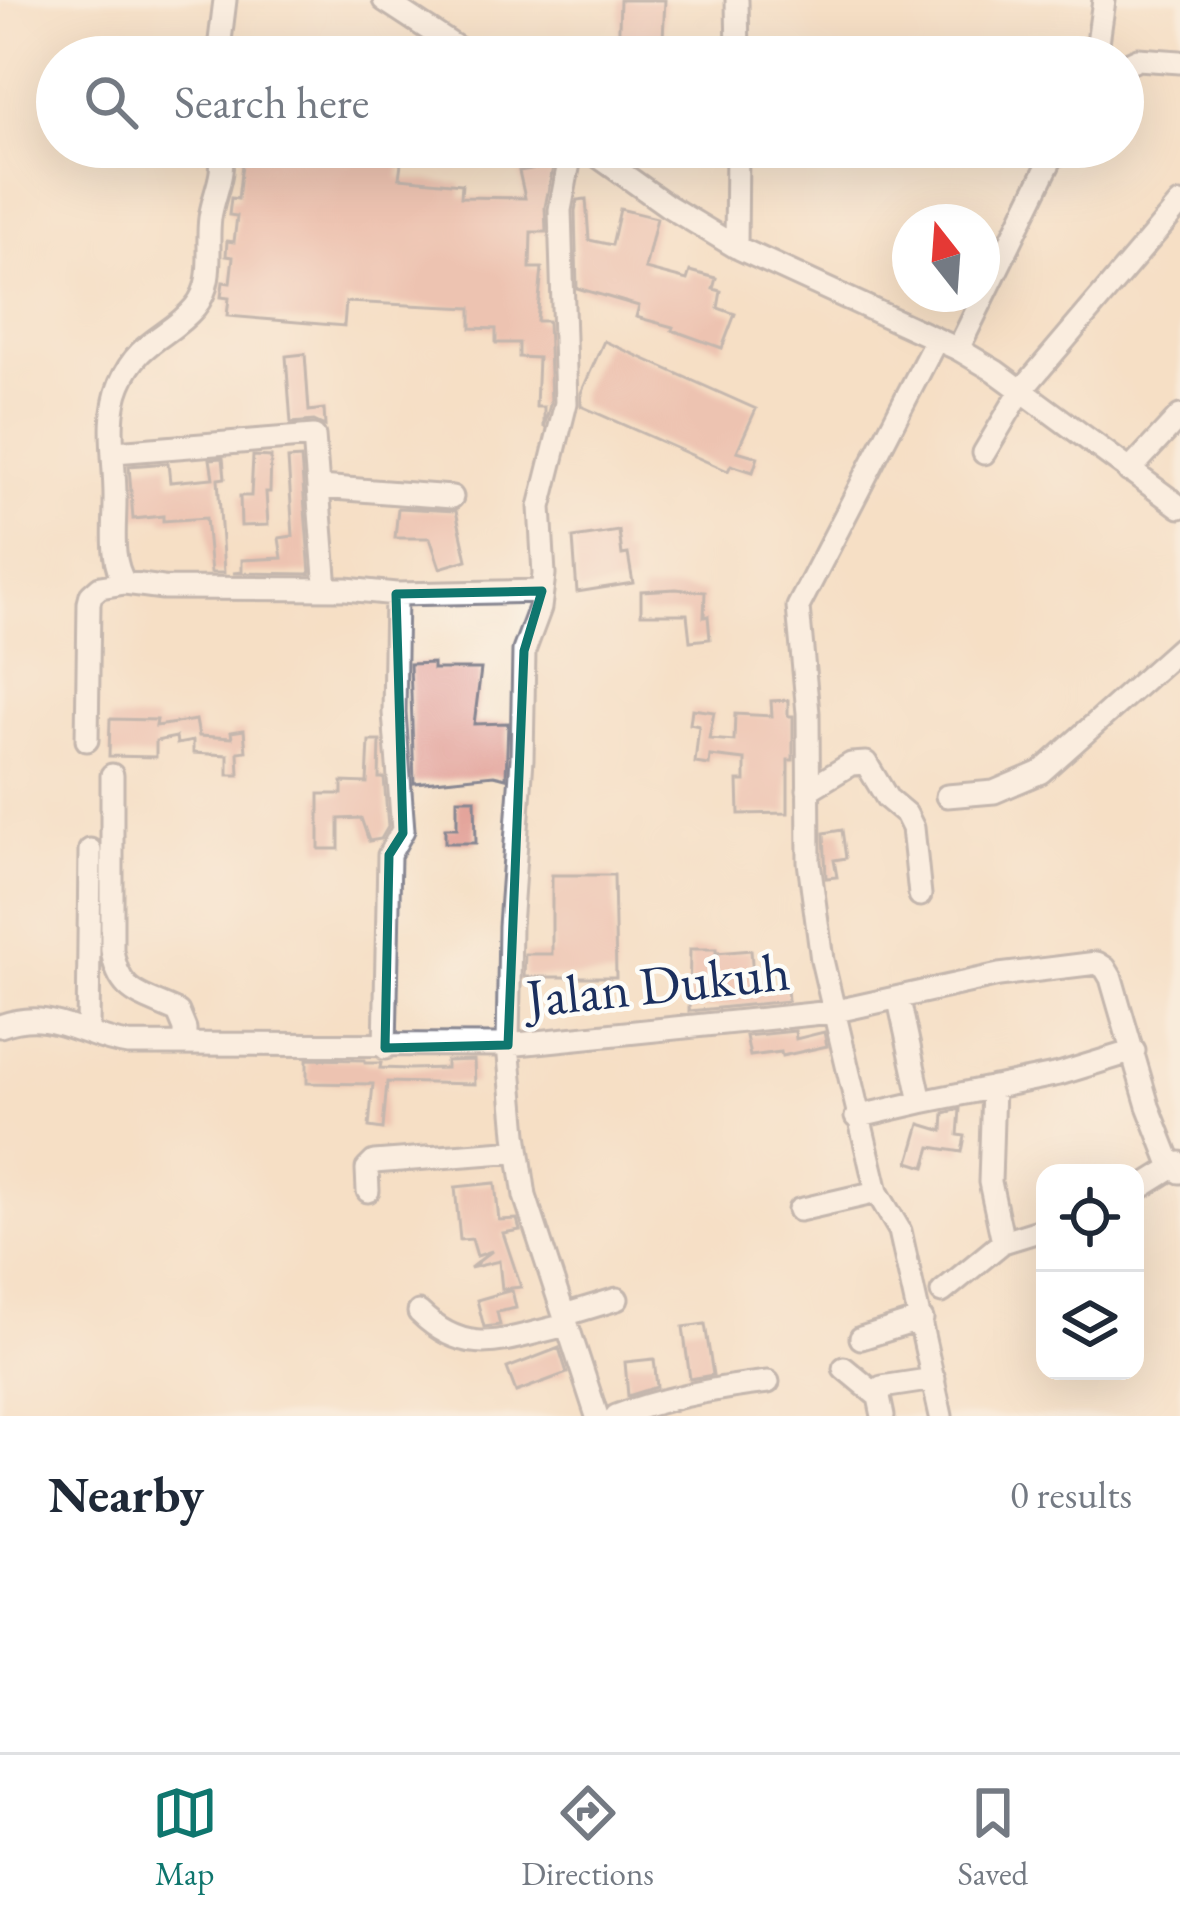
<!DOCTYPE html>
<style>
body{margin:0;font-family:"EB Garamond",serif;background:#f6f6f7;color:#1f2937}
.controls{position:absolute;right:36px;bottom:36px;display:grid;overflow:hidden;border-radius:24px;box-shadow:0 12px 48px #0002}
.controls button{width:108px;height:108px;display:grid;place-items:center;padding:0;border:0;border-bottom:3px solid #e0e1e3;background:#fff;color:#1f2937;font:60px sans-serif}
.compass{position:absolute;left:892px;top:204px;width:108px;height:108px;border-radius:50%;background:#fff;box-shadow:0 12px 48px #0002;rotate:343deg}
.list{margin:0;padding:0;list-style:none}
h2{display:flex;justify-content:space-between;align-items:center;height:156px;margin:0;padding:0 48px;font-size:51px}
h2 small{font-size:39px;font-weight:400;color:#747a83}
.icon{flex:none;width:66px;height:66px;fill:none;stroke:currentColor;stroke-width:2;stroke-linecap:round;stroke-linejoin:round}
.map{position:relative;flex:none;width:1180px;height:1416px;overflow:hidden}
.search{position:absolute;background:#fff;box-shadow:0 12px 48px #0002;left:36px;right:36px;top:36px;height:132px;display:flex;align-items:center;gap:30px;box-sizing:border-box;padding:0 42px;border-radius:66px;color:#747a83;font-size:45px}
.sheet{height:336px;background:#fff}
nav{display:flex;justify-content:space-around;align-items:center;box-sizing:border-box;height:168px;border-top:3px solid #e0e1e3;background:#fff;font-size:33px;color:#747a83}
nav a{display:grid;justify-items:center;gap:6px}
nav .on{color:#0f766e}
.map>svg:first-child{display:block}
</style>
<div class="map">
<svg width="1180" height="1416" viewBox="0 0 1180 1416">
<rect width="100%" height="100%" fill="#fdfcf7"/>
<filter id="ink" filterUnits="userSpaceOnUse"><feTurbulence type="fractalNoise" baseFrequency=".00833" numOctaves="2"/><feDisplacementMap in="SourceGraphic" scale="24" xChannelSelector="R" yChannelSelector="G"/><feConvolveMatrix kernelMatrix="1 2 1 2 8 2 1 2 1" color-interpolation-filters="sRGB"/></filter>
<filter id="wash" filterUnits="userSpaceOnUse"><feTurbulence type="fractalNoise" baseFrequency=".004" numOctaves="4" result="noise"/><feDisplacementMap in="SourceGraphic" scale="48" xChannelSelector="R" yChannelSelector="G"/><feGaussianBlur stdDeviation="2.7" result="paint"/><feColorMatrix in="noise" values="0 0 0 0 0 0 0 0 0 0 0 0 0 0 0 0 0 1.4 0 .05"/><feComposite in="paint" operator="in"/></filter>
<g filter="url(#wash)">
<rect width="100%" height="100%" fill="#f5dfc5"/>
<g id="blocks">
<path fill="#e3a39a" d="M620 0H665L662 57 618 55Z
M244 147H320L402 156 399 178 462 184 461 197 525 198 519 171 537 168 536 147H557L545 207 546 232H531L530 268H542L537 321H548L551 401 544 428V407H536L538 358 519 357V343H496V329L471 328V308L346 302 344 326 227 316 229 298 221 297 223 282 230 283 233 257 226 256 227 241 234 242 237 216 229 215 231 198 238 199Z
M586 199 589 240 612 245 620 209 657 218 645 269 687 280 690 271 716 278 713 289 721 291 718 308 735 314 722 348 672 330 673 327 636 317 639 306 577 288 575 211 577 200Z
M604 341 756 409 737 451 758 457 753 472 731 465 728 471 581 406V393Z
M305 354 309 411 324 409 325 426 314 421 291 423 286 356Z
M253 456 271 457 270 492H266L268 525 241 526 240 496H251Z
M223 458 225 478 218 479 224 573H211L206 518 163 521V516L133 519 129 466 168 463 170 482 213 478 210 459Z
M301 458 310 574 233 573 242 572V560L282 558 279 538 293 536 288 459Z
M398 508 456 511 467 560 440 568 430 538H395Z
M619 531 622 555 628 554 633 583 577 592 573 538Z
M676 589 705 592 704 617 708 616 710 639 690 641 687 614H641V591Z
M433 663V669H481L474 724 508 723 506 778 494 775 414 783 410 664Z
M788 700V716H793V760H788V813L739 814 738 781H745V760L710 756 709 765 695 763 699 726 690 724 692 709 714 712 709 739 734 741 735 714 772 716 771 701Z
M110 719 157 720 156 726 196 720 199 736 232 738 231 732 244 730 246 751 238 752 239 775H228V755L193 753V741L177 744 176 737 156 741V757L109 756Z
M369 741H380L379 778H384L388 827 381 839 369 841 361 818 339 819V849H319V794H342V782L367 783Z
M457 799H475L476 843H445V828H457Z
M842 830 846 858 834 860 837 877 826 878 824 833Z
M552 875H614L616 977H524L525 954H552Z
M690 949H716V953L751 950 754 990 787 989 788 1001 689 1011Z
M795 1031 796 1039 824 1032 827 1046 782 1056 781 1052 750 1056 746 1036Z
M307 1059 364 1060 365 1063H381L380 1068 410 1069 446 1068V1061L474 1060 475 1084 387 1082 383 1129 369 1127 373 1084 307 1083Z
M960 1109 958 1135 965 1136 962 1152 931 1147 925 1167 909 1162 920 1124 943 1131 944 1113Z
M495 1183 499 1220 517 1219 520 1230 503 1233 521 1287 502 1289 499 1261 470 1268 492 1251 477 1256 472 1239 460 1240 455 1187Z
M512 1290 516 1308 497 1312 500 1325 484 1327 477 1300Z
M705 1324 713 1375 690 1379 683 1327Z
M559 1348 567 1373 516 1392 507 1368Z
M654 1359 657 1387 628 1396 625 1362Z"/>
</g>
</g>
<g filter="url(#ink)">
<use href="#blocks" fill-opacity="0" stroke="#888792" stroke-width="3"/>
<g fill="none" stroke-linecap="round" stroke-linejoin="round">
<defs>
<path id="minor" d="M384 0 471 57
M737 0 738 57
M218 57 225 0
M561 57 562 51
M1096 57 1104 0
M1123 66 1138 59 1180 62
M572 147 560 210 566 403 540 507 544 574 540 608 524 651 522 759 510 926 508 1045 516 1134 525 1196 597 1416
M585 147 668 206 736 247 958 349 995 371 1180 507
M736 247 737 147
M936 340 798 607 808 713 809 862 822 960 877 1192 900 1231 941 1416
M958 349 1057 147
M115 452 314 436 326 589
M984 453 1021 391 1180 204
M1129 471 1180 416
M320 487 452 497
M125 583C110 561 115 528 115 502 116 464 105 420 120 384 139 339 169 338 195 307 216 282 206 247 210 218 214 191 226 176 220 147
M87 740 89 603 91 595 100 587 125 583 163 588 346 589 396 594 542 591
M112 775V950C119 995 140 994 178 1012L185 1029V1044
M808 790 851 764 866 763 887 798 906 814 913 828 920 895
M947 796 994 792 1041 772 1180 648
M899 1000 921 1102 1059 1074 1134 1051
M0 1026C53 1007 79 1037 128 1044L508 1045 832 1012 999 975 1097 963 1105 968 1111 978 1148 1106 1172 1167 1180 1172
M88 1032 90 850
M385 1048 389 855 403 830 394 713 396 594
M993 1087 990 1182 1003 1242
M856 1117 921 1102
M368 1191 367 1169 374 1162 518 1151
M1135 1191 1180 1163
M799 1210 877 1192
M942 1292 1003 1242 1045 1229
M419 1312C469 1361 506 1338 567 1325
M564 1315 617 1299
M861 1338 922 1319
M844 1368 879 1397
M616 1416C666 1397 715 1388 768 1382
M883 1416 879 1397 882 1387 934 1379"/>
</defs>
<use href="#minor" stroke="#888792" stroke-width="27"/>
<use href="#minor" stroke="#fff" stroke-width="21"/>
</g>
</g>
<path d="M0 0H1180V1416H0ZM542 591 524 651 508 1045 385 1048 389 855 403 833 396 594Z" fill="#f5dfc5" fill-opacity=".55" fill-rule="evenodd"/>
<path fill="none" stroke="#0f766e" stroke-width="9" stroke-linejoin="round" d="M542 591 524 651 508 1045 385 1048 389 855 403 833 396 594Z"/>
<g text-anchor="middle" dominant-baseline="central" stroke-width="9" stroke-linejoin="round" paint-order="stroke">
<g font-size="54" fill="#1b2f5e" stroke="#fdfcf7">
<text transform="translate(658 984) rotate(-6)">Jalan Dukuh</text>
</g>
</g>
</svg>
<div class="controls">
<button><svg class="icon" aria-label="locate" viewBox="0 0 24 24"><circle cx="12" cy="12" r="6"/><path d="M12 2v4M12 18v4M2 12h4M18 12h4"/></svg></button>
<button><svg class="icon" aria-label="layers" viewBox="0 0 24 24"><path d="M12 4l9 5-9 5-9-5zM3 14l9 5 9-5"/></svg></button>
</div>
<svg class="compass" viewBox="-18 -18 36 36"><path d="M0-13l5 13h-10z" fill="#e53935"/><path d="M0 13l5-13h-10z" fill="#747a83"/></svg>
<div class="search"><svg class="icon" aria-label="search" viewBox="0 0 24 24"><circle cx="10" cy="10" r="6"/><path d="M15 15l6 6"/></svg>Search here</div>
</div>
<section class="sheet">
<h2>Nearby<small>0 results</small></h2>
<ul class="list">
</ul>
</section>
<nav>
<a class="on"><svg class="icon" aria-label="map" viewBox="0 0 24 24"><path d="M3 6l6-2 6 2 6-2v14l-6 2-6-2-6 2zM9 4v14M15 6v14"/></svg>Map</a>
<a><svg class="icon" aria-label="directions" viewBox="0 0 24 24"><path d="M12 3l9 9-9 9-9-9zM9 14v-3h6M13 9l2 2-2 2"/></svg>Directions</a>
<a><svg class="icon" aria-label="saved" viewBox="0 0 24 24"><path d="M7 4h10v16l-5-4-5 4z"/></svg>Saved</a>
</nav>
